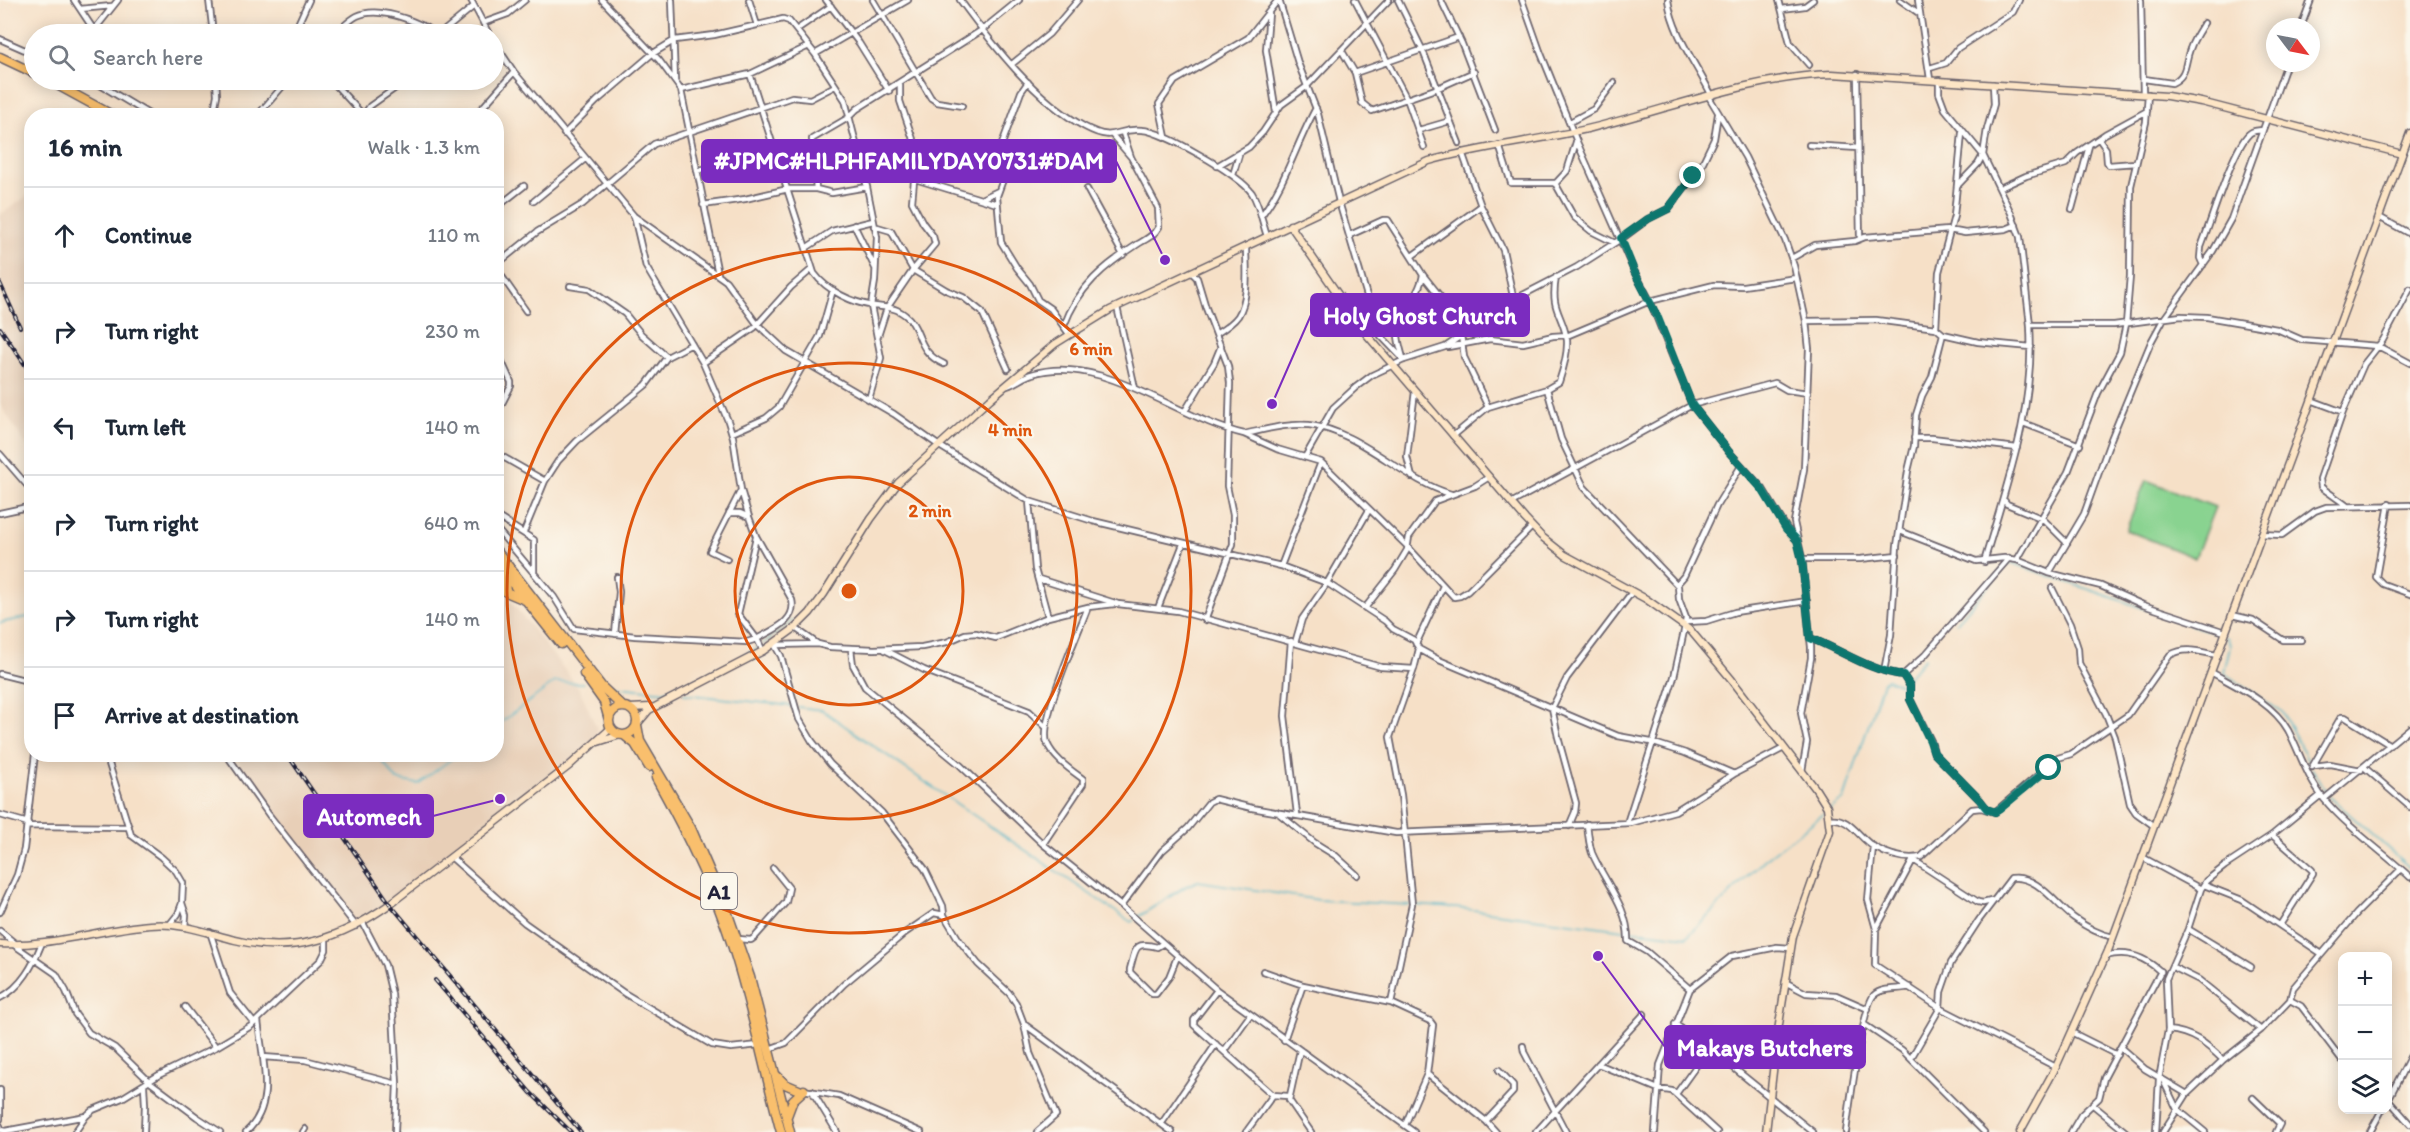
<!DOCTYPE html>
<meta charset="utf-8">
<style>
body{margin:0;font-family:Itim,sans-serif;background:#f2f2f3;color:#1f2937}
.controls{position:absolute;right:18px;bottom:18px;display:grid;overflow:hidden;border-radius:12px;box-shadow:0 3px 15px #0003}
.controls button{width:54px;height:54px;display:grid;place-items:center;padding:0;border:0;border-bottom:2px solid #e0e1e3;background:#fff;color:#1f2937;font:30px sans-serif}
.compass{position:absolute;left:2266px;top:18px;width:54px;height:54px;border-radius:50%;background:#fff;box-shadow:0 3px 15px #0003;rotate:122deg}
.stop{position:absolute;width:18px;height:18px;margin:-14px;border:4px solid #0f766e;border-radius:50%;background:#fff}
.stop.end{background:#0f766e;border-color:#fff;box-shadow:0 2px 6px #0008}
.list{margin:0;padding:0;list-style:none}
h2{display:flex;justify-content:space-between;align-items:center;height:78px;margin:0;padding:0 24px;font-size:26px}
h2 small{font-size:20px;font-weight:400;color:#747a83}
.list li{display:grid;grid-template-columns:39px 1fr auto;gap:18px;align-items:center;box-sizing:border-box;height:96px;padding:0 24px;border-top:2px solid #e0e1e3}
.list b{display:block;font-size:22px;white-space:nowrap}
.list em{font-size:20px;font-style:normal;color:#747a83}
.icon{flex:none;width:33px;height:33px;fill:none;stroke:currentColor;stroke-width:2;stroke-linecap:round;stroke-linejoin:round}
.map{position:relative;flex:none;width:2410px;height:1132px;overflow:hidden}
.search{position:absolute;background:#fff;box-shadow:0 3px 15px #0003;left:24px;top:24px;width:480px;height:66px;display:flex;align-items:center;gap:15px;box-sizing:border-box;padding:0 21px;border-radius:33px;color:#747a83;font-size:22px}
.panel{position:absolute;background:#fff;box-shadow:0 3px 15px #0003;left:24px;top:108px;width:480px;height:654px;border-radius:24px}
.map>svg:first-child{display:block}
</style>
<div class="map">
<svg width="2410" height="1132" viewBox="0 0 2410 1132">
<rect width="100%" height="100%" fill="#fbf7ec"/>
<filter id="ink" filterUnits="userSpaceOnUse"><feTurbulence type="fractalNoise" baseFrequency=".0167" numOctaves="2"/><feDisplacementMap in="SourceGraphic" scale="12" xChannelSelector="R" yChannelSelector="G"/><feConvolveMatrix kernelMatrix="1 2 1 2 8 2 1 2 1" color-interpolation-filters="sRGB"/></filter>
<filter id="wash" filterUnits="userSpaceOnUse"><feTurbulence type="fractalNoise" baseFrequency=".008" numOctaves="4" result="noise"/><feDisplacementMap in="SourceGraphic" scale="24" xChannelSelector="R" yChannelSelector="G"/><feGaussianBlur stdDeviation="1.35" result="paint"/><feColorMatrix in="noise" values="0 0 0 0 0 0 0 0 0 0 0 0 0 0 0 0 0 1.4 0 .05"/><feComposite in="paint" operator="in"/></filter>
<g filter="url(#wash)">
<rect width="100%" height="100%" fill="#f6e0c7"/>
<path fill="#e8cfb7" d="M30 194 32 196 31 452 0 405V215Z
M497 584 579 688 598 731 594 740 580 754 411 885 356 923 293 842 234 755 496 754Z"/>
<path fill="#89d390" stroke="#567a66" stroke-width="1.5" d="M2146 480 2215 507 2195 558 2126 530Z"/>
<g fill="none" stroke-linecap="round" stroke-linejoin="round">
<path stroke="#46b1c4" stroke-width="1.5" d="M0 623 32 616
M1956 623 2009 562 2221 635
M2225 637 2228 638 2230 646 2224 673 2283 713 2310 765
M763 644 793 620
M735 662 759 647
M609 686 677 693
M666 691 715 673
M684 694 793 706
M798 707 822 710 938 791 1131 922 1134 920
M496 726 555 682 584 683
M377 754 397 780 418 784 458 754
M2312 769 2327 793
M2330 797 2410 868
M1829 810 1844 799 1883 682 1887 679 1901 685 1925 658
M1414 905 1466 909 1624 930
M1138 917 1186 886 1198 881 1319 900 1410 905
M1629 930 1687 937 1764 860 1825 813"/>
</g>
</g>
<g filter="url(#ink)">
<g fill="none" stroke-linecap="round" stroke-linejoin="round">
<defs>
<path id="street" d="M74 0 94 30
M209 0 213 34
M471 0 489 34
M602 0 659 60 681 90 718 274
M672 0 675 81
M749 0 757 25
M826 0 859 43 889 91
M873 0 931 98 937 102 962 106
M960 0C993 45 1035 100 1085 127 1117 144 1115 127 1142 130 1163 131 1240 175 1252 193 1260 206 1262 222 1267 236
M1279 0 1298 63 1318 114 1339 202 1376 326 1381 336 1404 360
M1355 0 1407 99 1424 147
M1398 0 1423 51 1459 143
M1441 0 1462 44 1495 130
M1522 0 1540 51 1577 142 1634 271 1650 301 1692 405 1729 452 1763 489 1787 529 1797 540
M1668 0C1673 35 1697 65 1712 96
M1779 0 1790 43 1809 65
M1900 0 1920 14
M1918 0 1930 79
M2141 0 2143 94
M80 9 112 6
M1782 9 1805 6 1813 0
M1269 13 1266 50 1276 112
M483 23 508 14 525 0
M2301 27 2311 0
M796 30 831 6
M91 34 118 0
M300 34 299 22 309 0
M335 34C341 29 349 20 357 16 375 7 404 17 421 25 427 27 431 32 437 34
M440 34 474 6
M0 39 34 54
M494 42 514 72 634 216 726 281 757 324 786 351 894 414 938 445 1029 501 1093 521 1281 566 1327 583 1385 621 1393 629 1414 640 1419 649 1439 660 1618 736 1651 742 1685 753 1734 774
M1342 51 1355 73 1362 103 1372 111 1438 88 1474 72
M815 54 908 0
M1012 64 1049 34 1078 0
M1930 68 1946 63 1958 48 2013 12 2019 0
M1355 73 1459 37
M750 74 814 273C827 291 853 303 874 306 881 307 891 307 897 310 926 324 911 349 944 364
M1857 74 1860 239
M2144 79 2172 83C2188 75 2184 64 2190 49 2193 40 2199 31 2204 23
M92 80 152 116
M331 80 363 115
M1939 80V93L1945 109 1983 155 2011 213 2020 237 2030 325H2114L2181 316 2207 317 2277 329 2302 340 2378 346 2410 363
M1028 82 1021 92 998 155 1008 166 997 196 1001 242 1017 268 1030 284 1038 300 1051 309 1069 334
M681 90 750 74 809 46
M1709 97 1745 157 1785 240 1794 266 1806 321 1809 349 1804 469 1794 522 1802 559 1811 647V658L1801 713 1807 742 1802 771
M213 116 217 95 216 80
M257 116 288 80
M363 116 370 106 404 82
M475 116 514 72
M1570 122 1594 109 1614 82
M1419 130 1450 121
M564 134 597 101 652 54 675 40 714 35 783 19 789 21 815 54 845 100 867 187 877 237 875 281 871 306 881 358 869 399
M1113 136 1131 157
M1166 137 1159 104 1175 81 1248 38 1278 0
M2099 139 2106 149 2107 162 2109 165 2135 163
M1499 145 1511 183H1555L1574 217 1591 231 1613 242
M1809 145 1858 148
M1462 152 1481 206 1503 250 1514 301
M1217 166 1249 147 1263 132 1281 105 1306 87 1389 0
M697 171 775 147
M1233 175 1239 155
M915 179 997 204
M1555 184 1567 171 1576 142
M1959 184 1978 164 1983 155 1987 129 1994 104 1993 84
M2000 188 2026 176 2066 164 2077 153 2105 134 2147 111
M816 189 812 139 848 118 857 109 982 30 1019 0
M1087 189 1123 255
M983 198 998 191
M534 201 585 159
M703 205 745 199 788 189H816L832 193 867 187
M496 208 524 186
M2072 209 2089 146
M634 216 646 267 703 363 728 421 733 437 741 490 749 517 756 536 792 600C797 622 772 630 757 639L763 651
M1261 216C1286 183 1296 144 1316 108
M2379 217 2410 234
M854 225 875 268
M874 226 891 231 913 270 946 290 963 297 982 312 1008 369
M1350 235 1383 220H1388L1423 275 1459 320 1464 357 1488 407
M806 248 832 231 873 221
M1412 256 1481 206
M1792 258 1815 245 1855 241 1865 237 1949 230 1965 233 2006 229 2016 225
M496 265 537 232 583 204 654 144 792 97 810 99 835 86
M2203 265 2200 258 2201 247C2211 222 2232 150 2249 134 2253 130 2257 131 2262 130
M496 268 526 311
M1191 272 1197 278 1206 308 1228 366 1230 383 1227 486 1233 515V544L1205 620
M570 286 589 289 625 314 641 334 667 357
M1117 307 1135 388
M1806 321 1876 320 1936 328 1943 334 1932 377 1922 396 1916 415 1914 446 1908 471 1897 546 1891 635 1884 671
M1064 326C1078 287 1104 266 1138 244 1146 239 1154 236 1159 227L1158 208 1131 157 1123 133
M1936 328 1939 272 1954 216 1962 133
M1216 334C1224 329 1233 323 1238 316 1250 297 1246 267 1246 246
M1943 334 1978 342 2031 347
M878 336 887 308 913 270 935 244 933 236 923 223 912 202 915 170 919 157 900 101V84
M1448 347 1490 339 1523 343 1553 336 1569 335 1650 301 1714 285 1743 286 1796 278
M496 349 511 382V386L496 415
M1403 358C1401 350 1398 342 1398 334 1400 314 1420 295 1423 275
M703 363 754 328 791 287 812 269
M1007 386C1016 383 1024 376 1032 374 1101 352 1178 419 1244 434 1264 430 1288 423 1309 425 1360 431 1401 479 1451 494
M1547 389 1559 382C1563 370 1568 353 1567 340 1562 312 1550 311 1556 277
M2311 400 2343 412
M1185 411 1214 363 1221 346
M2023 423 2080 445
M732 433 766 418 779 407 820 336 833 290
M1244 434 1277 449 1321 462 1407 546 1454 597 1460 596 1468 591 1532 527
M1453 436 1488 407 1547 389 1561 439 1584 487 1678 586 1679 599 1686 618 1684 631 1674 677 1627 823
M1914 438H1932L2017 448
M496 453 545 481
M0 454 32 491
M1305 457 1333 408 1356 387 1372 375 1404 360 1445 347 1473 328 1484 315 1577 267 1624 237 1648 219 1668 209 1701 166 1714 139 1718 114
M1412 477 1407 457 1415 391
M2003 499 2007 504 2043 519 2067 543
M1029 501 1035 569 1048 617
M1511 503 1692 405 1775 383 1787 390 1808 393
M2389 504 2376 577 2383 584 2410 594
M2346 505 2321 487 2320 479 2343 412 2364 364 2383 340 2410 289
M0 513 32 506
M729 513H740L749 517
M496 516 534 540V573
M496 528 554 597 574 629 635 636 747 642 757 639 738 614 756 537
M1900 531 1976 561 2004 558 2017 560 2049 573 2101 586 2143 605 2225 632
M524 532 545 481 558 461 577 441 646 385 667 357 692 344
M2261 534 2282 535 2315 511 2326 507 2410 505
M727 559 710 551 741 490
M1802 559H1860L1897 555
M2017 560 2068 472 2098 393 2120 352 2126 324 2130 276 2131 186 2146 122 2148 94
M1984 562C2007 484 2035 407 2030 325
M1281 566 1321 462
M2049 573 2084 514 2111 439 2151 342 2163 320 2213 251 2231 219 2287 63
M1039 579 1118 604 1178 611 1381 667 1414 669 1419 649
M1677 584 1684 576 1717 505 1741 466
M2052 588 2070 624 2078 648 2079 663 2106 714 2115 737 2130 804 2136 813 2154 826
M1158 608 1183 544
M1365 608 1395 570 1407 550 1409 537 1435 501 1475 486 1489 477
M2232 615 2253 620 2283 640H2301
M1686 622 1706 621 1735 612 1807 601
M795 628 818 644 830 647 874 649 922 647 947 642 965 634 976 633 996 638 1048 617 1088 607 1115 604
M615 634 619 592 617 577
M1810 638C1841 650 1870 671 1903 675L1925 655 2009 558
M1291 641 1285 716 1297 814
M1295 643 1302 619 1327 583 1369 510
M774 644 781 656 799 719 812 741 830 764 882 813 925 869 943 906 944 915 959 940 978 964 1009 993 1016 1003 1024 1024 1030 1053 1056 1115 1037 1132
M1416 644 1443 586
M776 645 818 644
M851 649 853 665 865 687 960 765 1043 844 1121 906 1217 990 1414 1132
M885 650 924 670 1029 711 1046 727
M2211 672C2237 687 2272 702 2288 730 2300 753 2307 778 2324 799 2347 827 2383 852 2410 877
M0 674 32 682
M1903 675 1910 686V699L1931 741 1934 753 1980 800 1987 809
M106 754 131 835 161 857 176 871 183 883 182 903 178 914 170 924
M226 754 269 815 356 926
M2314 766 2330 764 2361 770
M2312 767 2341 717H2345L2390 745
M2364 767 2410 807
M2324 799 2410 728
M1277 812 1315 843 1336 856 1357 875
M0 815 28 823
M1830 819C1849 816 1859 838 1874 847 1888 855 1904 860 1921 857L1972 809 1981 808 1995 812 2058 758 2071 754 2128 715 2170 655C2187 646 2199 652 2217 655
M1587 824C1588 834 1589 844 1592 853 1604 881 1629 908 1628 941L1647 952 1690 989
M28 826 129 827
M1569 826 1575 812 1576 803 1558 737 1552 708 1567 678 1632 592
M2272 835 2312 870 2313 873 2280 925
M1043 844 1083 784V779C1071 770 1053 758 1047 743 1039 719 1078 634 1088 607
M1873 846 1868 900 1876 929 1875 965 1940 1008 2056 1067
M451 857 525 923 624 993 712 1045 731 1048 759 1045
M2142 857 2201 889
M1912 859 1978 902 1983 903 1995 900
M2204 885 2242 900 2322 954
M182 903 186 915 185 927
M1121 906 1162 851 1188 828 1209 802 1215 799 1252 808 1396 833 1631 823 1675 811 1734 774 1784 748
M0 912 17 875 24 849 35 754
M363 923 385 965 392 994 397 1084 395 1132
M1876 929 1913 860
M2188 929 2251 967
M0 931 16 944
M210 932 230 993 254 1023
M738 939 751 940 755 937 786 902 789 888 773 868
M1162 944 1157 947C1134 941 1136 948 1130 969V972L1152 994H1156L1169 977 1177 957
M14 945 56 974 66 991 75 1014 89 1033 115 1048 150 1082 197 1117 220 1132
M2106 956C2128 950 2145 957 2161 972
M2173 967 2199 980 2261 1030
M1263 971 1303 985 1391 1003 1430 1021 1433 1025 1427 1074 1405 1125
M1785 982 1806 993 1836 995 1868 1009
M1217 990 1194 1020V1025L1273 1095 1288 1096
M0 998C22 987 33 965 42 943
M2290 1000 2301 1006 2342 1060
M1391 1003 1412 904 1401 795 1390 737 1414 669
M185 1007 216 1047
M1024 1024 1172 1132
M1675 1024 1709 1048 1813 1132
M1865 1025 1902 1050 1984 1132
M2168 1030C2192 1032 2207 1044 2223 1060
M2073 1033 2117 1055
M1777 1037 1855 1067
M1284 1040 1303 985
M1523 1046 1524 1052 1566 1132
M2121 1048 2145 1069 2187 1094
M769 1049 786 1043 844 984 905 933 934 913 944 915
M1300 1050 1289 1100 1311 1132
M1224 1051 1250 1015
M263 1057 305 1060 397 1084
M1911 1058 1940 1008 1941 992 1951 963 1979 920 2011 878C2037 874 2056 905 2074 918 2086 927 2098 934 2113 937
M1598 1064 1658 1089 1672 1091 1717 1132
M1427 1074 1486 1121 1496 1132
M2163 1080 2177 1109 2205 1132
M144 1086 145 1105 144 1132
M0 1090V1119
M803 1090 839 1096 921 1132
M812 1091 837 1132
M1676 1094 1709 1048
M2253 1098 2280 1124 2276 1132
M2388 1099 2410 1124
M2388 1100 2410 1057
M2093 1105 2126 1132
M1486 1121 1513 1092V1085L1499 1070
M1162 1123 1216 1044
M0 1126 1 1130 5 1131 86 1116
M75 1132 86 1116 93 1110 122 1098 159 1075 216 1047 251 1026 321 960 326 950V938
M246 1132C278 1104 261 1056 258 1020
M303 1132 305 1129
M1246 1132 1273 1095
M1536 1132 1644 1014
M1655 1132 1660 1065 1690 989 1732 956 1777 947 1791 948
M1846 1132C1849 1110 1862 1007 1874 995 1882 987 1899 990 1910 987
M2071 1132 2081 1115 2099 1098 2104 1078 2161 971
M2156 1132 2159 1079 2168 1030 2166 979 2188 929 2201 889 2206 881 2225 866 2272 835 2321 795
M2163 1132 2187 1094 2223 1060 2261 1030 2290 1000 2293 988 2357 913 2401 869
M2370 1132 2382 1110"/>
<path id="secondary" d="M1290 225 1362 329 1525 519 1541 536 1565 555 1646 599 1691 631 1732 680 1815 788 1827 807 1830 831 1793 936 1777 1037 1766 1132
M630 708 650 707
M638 723 649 710 763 651 795 628 810 613 824 594 871 519 898 483 990 399 1055 344 1110 310 1429 161C1482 146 1537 141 1591 128 1670 109 1750 77 1832 74L2167 96 2201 102 2402 154
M598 742 620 735
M0 944C51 947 99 929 150 925 180 922 207 933 235 940 294 955 342 938 390 904L569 766 611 728
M2020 1132 2056 1067 2108 951 2410 133"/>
<path id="highway" d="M0 57 34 73
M48 80 114 116
M496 550 602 687 623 707
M496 563 561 644
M504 572 506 592 525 600
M584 674 604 702 609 720
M609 721a14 14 0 1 1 28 0a14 14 0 1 1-28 0Z
M637 725 640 741 691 828 727 911 750 977 790 1132
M625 736 635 744 649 767
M656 778C686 832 713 886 732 945 752 1006 764 1070 781 1132
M775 1074 785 1084 799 1090
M787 1116 793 1100 804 1090"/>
</defs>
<use href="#street" stroke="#6c646c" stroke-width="8"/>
<use href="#secondary" stroke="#6c646c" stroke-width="9"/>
<use href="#highway" stroke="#6c646c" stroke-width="11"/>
<use href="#street" stroke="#fff" stroke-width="4.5"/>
<use href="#secondary" stroke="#fde5c5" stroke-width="6"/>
<use href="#highway" stroke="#f9bf6d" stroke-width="8"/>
<defs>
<path id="rail" d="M0 283 20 327
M0 328 32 375
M287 754 390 904 581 1132
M435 980 530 1092 571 1132"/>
</defs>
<use href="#rail" stroke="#22223b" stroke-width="4"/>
<use href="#rail" stroke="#fbf7ec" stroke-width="1.5" stroke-dasharray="4.5" stroke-linecap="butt"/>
</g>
</g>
<g fill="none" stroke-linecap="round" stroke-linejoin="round" filter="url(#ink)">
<path stroke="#0f766e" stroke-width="8" d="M1693 176 1668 209 1648 219 1621 238 1634 271 1658 318 1692 405 1729 452 1762 489 1786 529 1797 540 1802 560 1810 638C1841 650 1870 671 1903 675L1910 686V699L1930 741 1934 753 1980 800 1987 809 1995 812 2000 809 2049 768"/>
</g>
<g fill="none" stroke="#de560e" stroke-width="3">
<circle cx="849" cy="591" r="114"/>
<circle cx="849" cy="591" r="228"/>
<circle cx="849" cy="591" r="342"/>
</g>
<g text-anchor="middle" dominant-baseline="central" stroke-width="4.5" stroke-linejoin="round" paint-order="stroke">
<rect fill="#fbf7ec" stroke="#636270" stroke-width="1.5" x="701" y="873" width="36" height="36" rx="4.5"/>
<g font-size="21" font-weight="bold" fill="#22223b">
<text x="719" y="891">A1</text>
</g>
</g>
<circle cx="849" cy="591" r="9" fill="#de560e" stroke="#fbf7ec" stroke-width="3"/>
<g font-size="18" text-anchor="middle" font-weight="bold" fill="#de560e" stroke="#fbf7ec" stroke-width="4.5" stroke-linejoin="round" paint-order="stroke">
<text x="1091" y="355">6 min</text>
<text x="1010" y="436">4 min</text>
<text x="930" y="517">2 min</text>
</g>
<path fill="none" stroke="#7b2cbf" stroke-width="2" d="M1165 260L1116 161M1272 404L1311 315M500 799L433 816M1598 956L1665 1047"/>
<g fill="#7b2cbf" stroke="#fbf7ec" stroke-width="2">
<circle cx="1165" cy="260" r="6"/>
<circle cx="1272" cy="404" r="6"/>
<circle cx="500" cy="799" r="6"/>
<circle cx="1598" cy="956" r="6"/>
</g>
<g fill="#7b2cbf" stroke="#7b2cbf" stroke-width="2">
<rect x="702" y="140" width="414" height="42" rx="6"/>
<rect x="1311" y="294" width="218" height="42" rx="6"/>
<rect x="304" y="795" width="129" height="42" rx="6"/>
<rect x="1665" y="1026" width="200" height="42" rx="6"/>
</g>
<g font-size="24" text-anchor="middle" font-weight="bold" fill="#fff">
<text x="909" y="169">#JPMC#HLPHFAMILYDAY0731#DAM</text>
<text x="1420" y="324">Holy Ghost Church</text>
<text x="369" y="825">Automech</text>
<text x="1765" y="1056">Makays Butchers</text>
</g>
</svg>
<div class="controls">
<button>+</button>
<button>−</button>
<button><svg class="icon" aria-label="layers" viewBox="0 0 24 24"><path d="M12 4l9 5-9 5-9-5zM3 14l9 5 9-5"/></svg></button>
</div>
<svg class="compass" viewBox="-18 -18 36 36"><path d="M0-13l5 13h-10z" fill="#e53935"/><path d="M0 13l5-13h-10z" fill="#747a83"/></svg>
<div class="stop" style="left:2049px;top:768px"></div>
<div class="stop end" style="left:1693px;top:176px"></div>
<div class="search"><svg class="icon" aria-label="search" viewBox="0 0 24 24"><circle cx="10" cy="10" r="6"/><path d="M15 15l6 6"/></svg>Search here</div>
<section class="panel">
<h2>16 min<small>Walk · 1.3 km</small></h2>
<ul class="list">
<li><svg class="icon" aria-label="ahead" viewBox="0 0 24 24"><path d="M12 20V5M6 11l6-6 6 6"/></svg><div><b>Continue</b></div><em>110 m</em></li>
<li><svg class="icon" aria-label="right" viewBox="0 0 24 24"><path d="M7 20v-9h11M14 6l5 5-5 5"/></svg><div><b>Turn right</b></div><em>230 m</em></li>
<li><svg class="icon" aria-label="left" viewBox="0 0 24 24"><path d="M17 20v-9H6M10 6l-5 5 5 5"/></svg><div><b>Turn left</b></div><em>140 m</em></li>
<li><svg class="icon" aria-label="right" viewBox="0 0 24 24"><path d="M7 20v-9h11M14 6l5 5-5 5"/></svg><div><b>Turn right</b></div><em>640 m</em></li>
<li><svg class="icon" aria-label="right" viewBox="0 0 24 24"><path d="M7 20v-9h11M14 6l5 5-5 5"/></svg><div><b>Turn right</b></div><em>140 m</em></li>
<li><svg class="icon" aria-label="arrive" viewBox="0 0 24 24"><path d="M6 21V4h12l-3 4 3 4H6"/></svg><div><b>Arrive at destination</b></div></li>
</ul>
</section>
</div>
